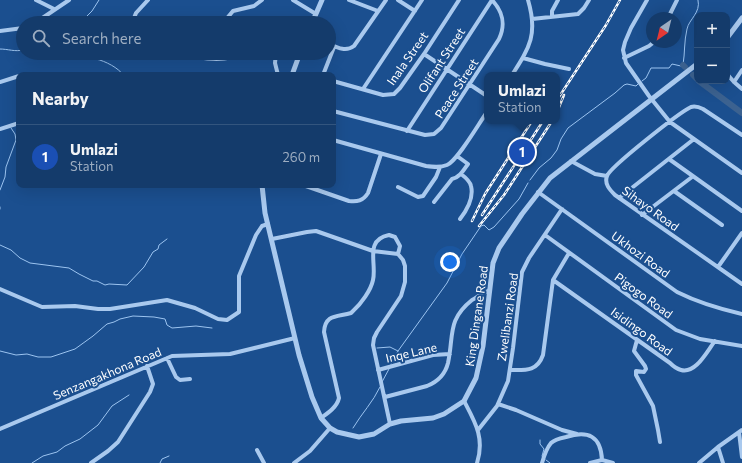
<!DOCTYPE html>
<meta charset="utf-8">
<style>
body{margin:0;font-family:Commissioner,sans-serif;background:#1d4271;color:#f1f3f6}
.controls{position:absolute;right:12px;top:12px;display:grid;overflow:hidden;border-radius:8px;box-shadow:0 4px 16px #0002}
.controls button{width:36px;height:36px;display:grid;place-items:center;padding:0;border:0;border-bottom:1px solid #33557e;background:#143b6b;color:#f1f3f6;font:20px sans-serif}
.compass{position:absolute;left:646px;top:12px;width:36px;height:36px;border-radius:50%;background:#143b6b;box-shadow:0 4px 16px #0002;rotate:215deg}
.you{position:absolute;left:450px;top:262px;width:14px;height:14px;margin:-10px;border:3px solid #fff;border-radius:50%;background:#1a73e8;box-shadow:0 0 0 6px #1a73e833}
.badge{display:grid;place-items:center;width:26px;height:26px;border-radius:50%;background:#e69b98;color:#fff;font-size:13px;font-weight:700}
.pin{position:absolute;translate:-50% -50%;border:2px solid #fff;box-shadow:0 1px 4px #0006}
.popup{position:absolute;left:484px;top:72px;width:76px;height:52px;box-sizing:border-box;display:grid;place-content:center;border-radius:8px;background:#143b6b;filter:drop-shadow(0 1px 3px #0005);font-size:13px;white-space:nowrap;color:#9dadc1}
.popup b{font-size:15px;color:#f1f3f6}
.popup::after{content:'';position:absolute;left:50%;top:100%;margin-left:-8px;border:8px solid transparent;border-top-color:#143b6b}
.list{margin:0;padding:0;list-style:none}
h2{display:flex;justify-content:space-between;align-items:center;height:52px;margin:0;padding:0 16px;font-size:17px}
h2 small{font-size:13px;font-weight:400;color:#9dadc1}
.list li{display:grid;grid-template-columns:26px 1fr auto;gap:12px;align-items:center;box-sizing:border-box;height:64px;padding:0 16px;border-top:1px solid #33557e}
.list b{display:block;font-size:15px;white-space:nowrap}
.list p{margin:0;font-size:13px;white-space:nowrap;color:#9dadc1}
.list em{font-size:13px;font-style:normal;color:#9dadc1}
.icon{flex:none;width:22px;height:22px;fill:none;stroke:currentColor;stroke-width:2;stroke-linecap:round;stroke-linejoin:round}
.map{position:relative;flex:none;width:742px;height:463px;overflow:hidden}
.search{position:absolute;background:#143b6b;box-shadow:0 4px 16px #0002;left:16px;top:16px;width:320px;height:44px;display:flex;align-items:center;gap:10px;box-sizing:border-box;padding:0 14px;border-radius:22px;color:#9dadc1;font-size:15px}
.panel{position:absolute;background:#143b6b;box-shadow:0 4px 16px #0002;left:16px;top:72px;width:320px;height:116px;border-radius:8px}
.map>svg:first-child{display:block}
</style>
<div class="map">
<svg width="742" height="463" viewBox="0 0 742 463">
<rect width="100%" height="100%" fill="#1b4f8f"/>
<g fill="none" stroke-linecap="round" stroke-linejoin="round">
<path stroke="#9cc4f0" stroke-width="1" d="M80 23 92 11 99 0
M0 49C8 49 15 52 23 50
M75 53C84 59 87 57 96 59 105 61 119 68 123 75
M642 81 646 78 651 68H669L672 64 681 66 683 65C685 53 684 41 687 29 689 19 701 13 698 0
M530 180 539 168 551 158 557 150 561 139 568 128 615 93 624 85 627 84 636 86 638 84
M0 190 5 177 6 167 16 140 15 134 11 128
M0 207V209
M0 245 11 250 20 258 30 263 69 268 79 274 93 281H97L105 285 109 284 127 285 144 267 153 252 158 249 159 245 167 239
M377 348 390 347 398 351
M0 351 16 355 27 354 38 357H51L75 349 93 336 107 324 114 322 120 319 133 316 154 317 165 319 167 325 172 328 196 326 212 328
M391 364 398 351 447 283 462 254 481 226 484 225 489 230 494 227 519 199 528 183
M382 382 389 369
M353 428C362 413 373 402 380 387
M540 440V444L544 449 542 456
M546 460 550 463
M32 463 43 456 57 452 65 446 80 439 98 425 112 406 129 395
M160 463 162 459 169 456"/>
<path stroke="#3c6290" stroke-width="6" d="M683 65 685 67
M693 75 697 79
M699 81 742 113"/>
<path stroke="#a9c9ee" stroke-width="4" d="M36 0 54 9
M293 0 316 14
M349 0 378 11
M398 0 415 11
M647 0 631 28 625 42 623 50 626 63 649 96 670 122 742 173
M552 17V11L558 0
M668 18 677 0
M532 19 578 14 584 8 589 0
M35 23 69 0
M132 23 136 13 148 0
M223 23 233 11 254 6 262 0
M0 31 23 28
M329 44C338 48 346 52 354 46L386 0
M173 53C196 57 222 64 245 53
M276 53 275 63 278 75
M424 54 487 96
M523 58 545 64 569 69
M624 58 649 46 654 42
M727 74 734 82 742 89
M33 75H37
M323 75 334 47
M512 75C530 47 538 34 528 0
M333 81 383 95 394 94 400 88 424 54 459 0
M0 82 19 76
M734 82 742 70
M363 89 422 0
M333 111 425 135 434 134 441 128 499 39C506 24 503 12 492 0
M0 129 19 123
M407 131 492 0
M742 135 703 109C699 107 695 106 691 107 680 112 610 167 607 176 604 184 610 190 615 195L742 284
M333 140 426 166C433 167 440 168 447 165 458 160 479 123 487 112
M669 159 742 211
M571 161 595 174 607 176
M303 185 349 201C357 202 363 201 368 193L381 154
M398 187 418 197 423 196 436 177 440 167
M674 191 722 225
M538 192 677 292C697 302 720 309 742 314
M619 198 694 139
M434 202 452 179C460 177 463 171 468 164L457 156
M642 215 692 177
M460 219C467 210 474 198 471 186 470 181 465 177 461 174
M545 235 676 330 700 339 742 346
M272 239 307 232 316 231 373 251 398 254 403 260 405 266V282L401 296 377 332 374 338 373 345 390 424
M718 267 742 233
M553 280 670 363C673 366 677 369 681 370 696 374 707 351 715 341
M0 289 42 307 75 306 98 309H110L167 300 195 308 218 319 227 320 239 312V276L256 235 262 226 268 224
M637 340 634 351 645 366 646 369 644 372 636 371V375L653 406 658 430 660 442
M167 358 176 377 180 380 190 379
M378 370 433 355 450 354
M510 370C525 370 537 372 543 355L553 280 569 253
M385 397 427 386C437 382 445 375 448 363 454 335 447 320 472 300 478 297 482 292 489 291
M464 401C475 422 485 438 477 463
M498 404 516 410 562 430 577 434
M321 418C328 413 337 407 339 398L324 332C325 314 337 317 351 313L353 311C361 304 371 290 373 280 377 263 364 240 389 235L395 237 400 246 398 254
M0 429 172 356 230 354 295 338
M478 430 497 406 508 381 513 348 522 272 529 258 562 209
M739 432 742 457
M718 447 723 463
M257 450 264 463
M91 463 108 451 118 442 150 392 153 384 147 366
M294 463 310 451 330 428
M542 463C544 456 546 449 551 443 555 439 561 438 566 437 588 430 601 436 602 460
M590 463 602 460 613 463
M699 463 718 447 742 430"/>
<path stroke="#a9c9ee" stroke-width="5" d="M312 23 322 0
M727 38 742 18
M292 75 300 53
M262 185 265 213 299 355 312 397 321 418 330 428 337 432 359 437 374 434 390 424 401 421 433 418 444 414 464 401 476 378 483 346 493 263 499 248 522 214 550 178 697 64"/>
<defs>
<path id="rail" d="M557 100 606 25 620 0
M557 112 564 95
M482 215 543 121
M472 221 485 194 532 121
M479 226 504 195 552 121"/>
</defs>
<use href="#rail" stroke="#fff" stroke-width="2.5"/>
<use href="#rail" stroke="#1b4f8f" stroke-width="1" stroke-dasharray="3" stroke-linecap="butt"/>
</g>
<g text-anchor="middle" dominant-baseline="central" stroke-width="4" stroke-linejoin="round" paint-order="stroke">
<g font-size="12" fill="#fff" stroke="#1b4f8f">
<text transform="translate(407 58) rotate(-55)">Inala Street</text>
<text transform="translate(441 60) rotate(-57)">Olifant Street</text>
<text transform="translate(456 88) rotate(-57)">Peace Street</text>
<text transform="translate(651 208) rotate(36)">Sihayo Road</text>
<text transform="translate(641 254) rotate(36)">Ukhozi Road</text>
<text transform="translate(644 295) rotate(36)">Pigogo Road</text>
<text transform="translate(476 316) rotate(-82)">King Dingane Road</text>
<text transform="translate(507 317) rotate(-82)">Zwelibanzi Road</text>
<text transform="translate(642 331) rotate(36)">Isidingo Road</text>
<text transform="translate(411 352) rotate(-13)">Inqe Lane</text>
<text transform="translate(107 373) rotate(-23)">Senzangakhona Road</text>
</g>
</g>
</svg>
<div class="controls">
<button>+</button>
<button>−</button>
</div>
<svg class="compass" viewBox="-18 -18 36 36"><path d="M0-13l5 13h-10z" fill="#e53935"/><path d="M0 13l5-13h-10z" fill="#9dadc1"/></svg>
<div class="you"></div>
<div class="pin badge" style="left:522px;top:152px;background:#1a4fb4">1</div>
<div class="popup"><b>Umlazi</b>Station</div>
<div class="search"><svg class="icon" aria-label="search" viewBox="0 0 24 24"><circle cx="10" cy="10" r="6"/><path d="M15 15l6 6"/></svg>Search here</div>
<section class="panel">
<h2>Nearby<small></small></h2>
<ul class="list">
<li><span class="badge" style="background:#1a4fb4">1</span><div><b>Umlazi</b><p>Station</p></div><em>260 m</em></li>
</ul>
</section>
</div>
